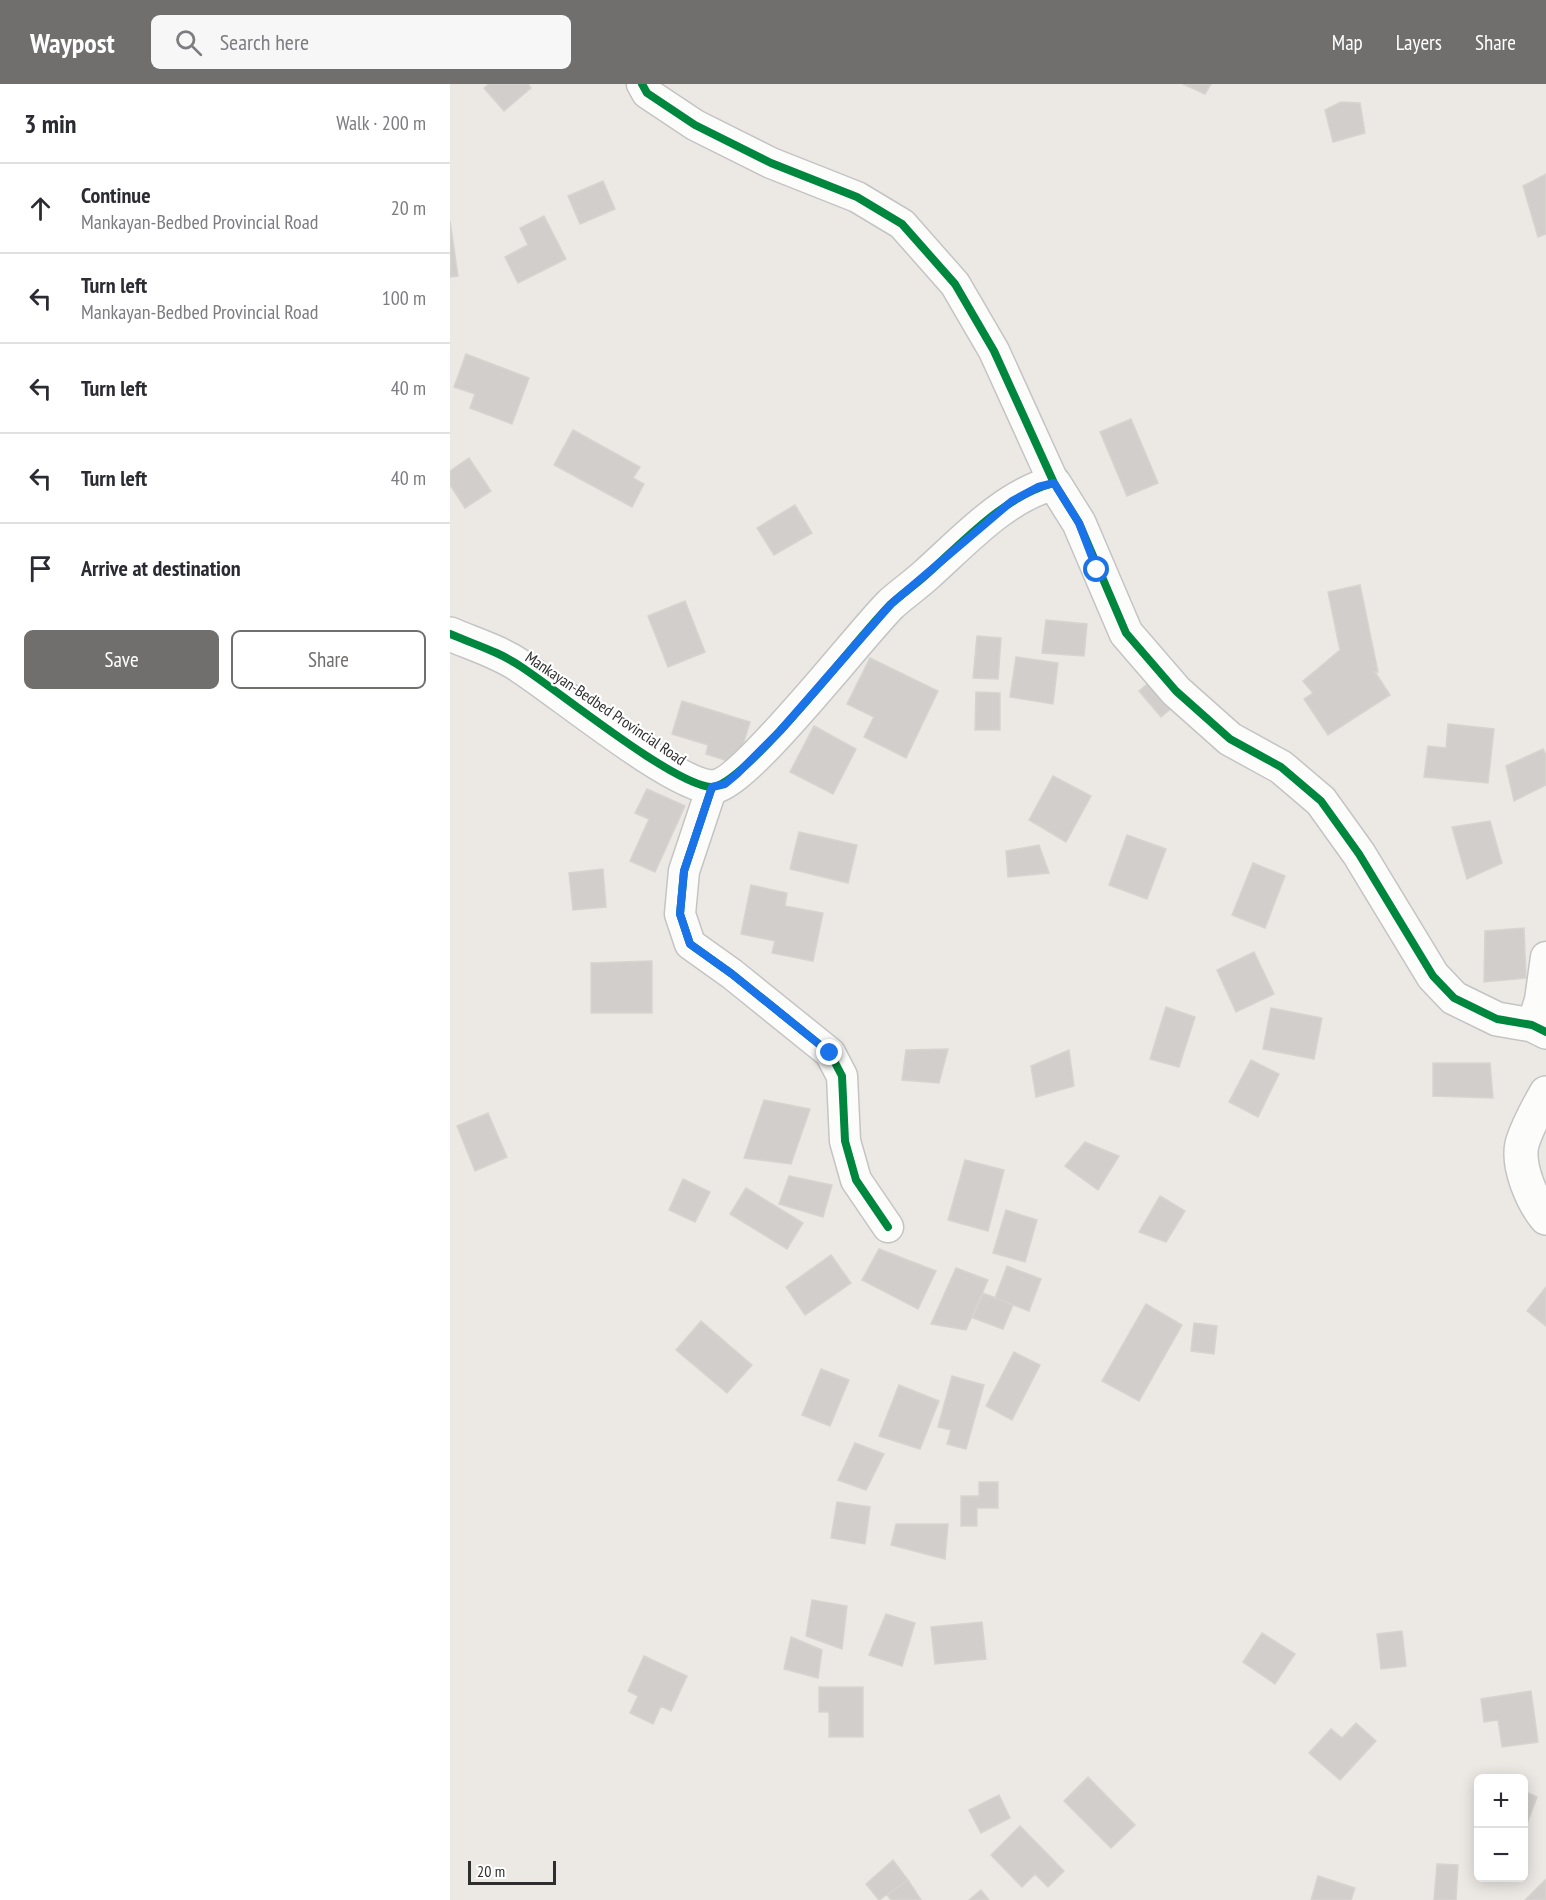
<!DOCTYPE html>
<meta charset="utf-8">
<style>
body{margin:0;font-family:"PT Sans Narrow",sans-serif;background:#f7f7f7;color:#2b2b33}
.controls{position:absolute;right:18px;bottom:18px;display:grid;overflow:hidden;border-radius:9px;box-shadow:0 3px 15px #0003}
.controls button{width:54px;height:54px;display:grid;place-items:center;padding:0;border:0;border-bottom:2px solid #e1e1e2;background:#fff;color:#2b2b33;font:30px sans-serif}
.scale{position:absolute;left:18px;bottom:15px;width:88px;box-sizing:border-box;padding-left:6px;border:3px solid #2e2e2e;border-top:0;font-size:16px;line-height:21px;white-space:nowrap;color:#2e2e2e;-webkit-text-stroke:4px #fff;paint-order:stroke}
.stop{position:absolute;width:18px;height:18px;margin:-14px;border:4px solid #1a73e8;border-radius:50%;background:#fff}
.stop.end{background:#1a73e8;border-color:#fff;box-shadow:0 2px 6px #0008}
.list{margin:0;padding:0;list-style:none}
h2{display:flex;justify-content:space-between;align-items:center;height:78px;margin:0;padding:0 24px;font-size:26px}
h2 small{font-size:20px;font-weight:400;color:#7c7c81}
.list li{display:grid;grid-template-columns:39px 1fr auto;gap:18px;align-items:center;box-sizing:border-box;height:90px;padding:0 24px;border-top:2px solid #e1e1e2}
.list b{display:block;font-size:22px;white-space:nowrap}
.list p{margin:0;font-size:20px;white-space:nowrap;color:#7c7c81}
.list em{font-size:20px;font-style:normal;color:#7c7c81}
.actions{display:flex;gap:12px;padding:18px 24px}
.actions a{flex:1;padding:14px 0;border:2px solid #706f6e;border-radius:9px;text-align:center;font-size:21px;color:#706f6e}
.actions .main{background:#706f6e;color:#fff}
.icon{flex:none;width:33px;height:33px;fill:none;stroke:currentColor;stroke-width:2;stroke-linecap:round;stroke-linejoin:round}
.map{position:relative;flex:none;width:1096px;height:1816px;overflow:hidden}
header{display:flex;align-items:center;gap:36px;box-sizing:border-box;height:84px;padding:0 30px;background:#706f6e;color:#fff}
header strong{font-size:28px}
nav{display:flex;gap:33px;margin-inline-start:auto;font-size:21px}
.search{width:420px;height:54px;background:#f7f7f7;display:flex;align-items:center;gap:15px;box-sizing:border-box;padding:0 21px;border-radius:9px;color:#7c7c81;font-size:22px}
main{display:flex}
aside{flex:1;background:#fff}
.map>svg:first-child{display:block}
</style>
<header>
<strong>Waypost</strong>
<div class="search"><svg class="icon" aria-label="search" viewBox="0 0 24 24"><circle cx="10" cy="10" r="6"/><path d="M15 15l6 6"/></svg>Search here</div>
<nav><a>Map</a><a>Layers</a><a>Share</a></nav>
</header>
<main>
<aside>
<h2>3 min<small>Walk · 200 m</small></h2>
<ul class="list">
<li><svg class="icon" aria-label="ahead" viewBox="0 0 24 24"><path d="M12 20V5M6 11l6-6 6 6"/></svg><div><b>Continue</b><p>Mankayan-Bedbed Provincial Road</p></div><em>20 m</em></li>
<li><svg class="icon" aria-label="left" viewBox="0 0 24 24"><path d="M17 20v-9H6M10 6l-5 5 5 5"/></svg><div><b>Turn left</b><p>Mankayan-Bedbed Provincial Road</p></div><em>100 m</em></li>
<li><svg class="icon" aria-label="left" viewBox="0 0 24 24"><path d="M17 20v-9H6M10 6l-5 5 5 5"/></svg><div><b>Turn left</b></div><em>40 m</em></li>
<li><svg class="icon" aria-label="left" viewBox="0 0 24 24"><path d="M17 20v-9H6M10 6l-5 5 5 5"/></svg><div><b>Turn left</b></div><em>40 m</em></li>
<li><svg class="icon" aria-label="arrive" viewBox="0 0 24 24"><path d="M6 21V4h12l-3 4 3 4H6"/></svg><div><b>Arrive at destination</b></div></li>
</ul>
<div class="actions"><a class="main">Save</a><a>Share</a></div>
</aside>
<div class="map">
<svg width="1096" height="1816" viewBox="0 0 1096 1816">
<rect width="100%" height="100%" fill="#ece8e4"/>
<path fill="#d1cecb" stroke="#d7d4d0" stroke-width="1.5" d="M39 0H78L81 4 54 27 34 4Z
M733 0H761L755 10Z
M891 18 910 19 915 49 883 58 875 26Z
M1096 90V150L1088 153 1073 102Z
M153 97 165 125 130 140 118 112Z
M94 132 116 175 68 199 55 173 78 161 70 144Z
M0 137 8 192 0 193Z
M16 270 79 294 62 340 20 324 25 310 4 303Z
M681 335 708 399 677 412 650 348Z
M123 346 190 383 183 394 194 400 182 423 104 381Z
M19 374 41 407 15 424 0 401V387Z
M345 421 362 449 324 471 307 444Z
M910 501 928 588H925L940 611 878 651 854 615 863 609 853 597 890 566 878 508Z
M235 517 255 568 218 583 198 532Z
M596 536 637 540 634 572 592 569Z
M527 552 551 554 548 595 523 594Z
M566 573 608 579 603 620 560 613Z
M420 574 488 607 456 674 414 653 424 633 397 620Z
M701 597 723 623 711 633 689 607Z
M526 608 550 609V646H525Z
M232 617 300 638 287 680 256 670 258 661 222 650Z
M998 640 1044 645 1038 699 974 693 978 662 996 664Z
M364 642 406 665 383 710 340 688Z
M1093 665 1096 671V701L1064 717 1056 682Z
M603 692 641 712 616 758 579 736Z
M197 705 235 722 205 788 180 777 199 735 185 729Z
M1040 737 1052 779 1017 795 1002 743Z
M349 748 407 761 398 799 340 785Z
M677 751 716 765 697 815 659 801Z
M589 761 599 789 558 793 556 767Z
M803 779 835 792 815 844 782 831Z
M153 785 156 823 123 826 119 789Z
M301 801 337 809 335 822 373 829 363 877 322 869 325 857 291 850Z
M1074 844 1076 894 1034 898 1035 847Z
M804 868 824 910 786 928 767 886Z
M202 877V929H141V879Z
M716 923 745 933 729 983 700 975Z
M821 924 872 934 864 975 813 965Z
M498 965 489 999 452 996 456 966Z
M619 966 624 1002 586 1013 581 982Z
M801 976 829 990 808 1033 779 1018Z
M983 979H1040L1043 1014 983 1012Z
M314 1016 360 1025 341 1080 294 1074Z
M38 1029 57 1073 25 1087 7 1042Z
M635 1058 669 1072 648 1106 615 1082Z
M515 1076 554 1086 538 1147 498 1136Z
M339 1092 382 1101 373 1133 329 1120Z
M233 1095 260 1108 245 1138 219 1126Z
M296 1104 353 1139 337 1165 280 1130Z
M710 1112 735 1127 716 1158 689 1148Z
M556 1126 587 1136 575 1178 543 1169Z
M429 1165 486 1187 468 1225 412 1196Z
M381 1171 401 1199 355 1231 336 1203Z
M557 1182 591 1195 579 1227 545 1214Z
M506 1184 538 1196 516 1246 481 1240Z
M1096 1203V1242L1077 1227Z
M533 1209 563 1221 553 1245 523 1234Z
M696 1220 732 1241 689 1317 652 1297Z
M251 1237 302 1281 277 1309 226 1266Z
M744 1239 767 1242 764 1270 741 1267Z
M564 1268 590 1281 562 1336 536 1322Z
M371 1285 399 1296 380 1342 352 1331Z
M502 1292 534 1301 516 1365 497 1360 501 1346 488 1343Z
M449 1301 489 1317 470 1365 429 1352Z
M405 1359 434 1370 416 1406 388 1396Z
M529 1398H548V1424H527V1442H511V1412H529Z
M387 1418 420 1423 415 1460 381 1454Z
M446 1440H498L495 1475 441 1461Z
M362 1516 397 1522 392 1565 356 1552Z
M436 1530 465 1539 452 1582 419 1571Z
M532 1538 536 1575 485 1580 481 1543Z
M952 1547 956 1582 931 1585 927 1550Z
M812 1549 845 1570 825 1600 793 1578Z
M341 1553 372 1566 368 1594 334 1585Z
M194 1572 237 1592 221 1627 211 1622 203 1640 180 1629 188 1612 178 1607Z
M369 1603H413V1653H379V1628H369Z
M1081 1607 1088 1658 1052 1663 1048 1636 1034 1638 1031 1615Z
M906 1639 926 1657 890 1696 859 1669 881 1645 892 1654Z
M638 1693 685 1741 661 1764 614 1717Z
M1074 1707 1087 1713 1074 1748Z
M549 1711 560 1734 531 1749 519 1726Z
M570 1742 614 1787 598 1803 585 1790 572 1803 541 1771Z
M443 1776 458 1796 429 1816 416 1800Z
M987 1780 1008 1781 1006 1816H984Z
M868 1792 905 1804 901 1816H861Z
M1096 1795V1816H1075Z
M458 1796 471 1816H441L437 1811Z
M531 1806 539 1816H519Z"/>
<g fill="none" stroke-linecap="round" stroke-linejoin="round">
<defs>
<path id="street" d="M192 0 197 9 245 41 321 79 407 113 452 140 505 200 544 267 604 399
M262 703 234 787 230 830 240 860 282 890 380 969 392 992 395 1057 406 1096 438 1143
M1082 941 1090 916 1096 873"/>
<path id="secondary" d="M0 550C23 560 50 568 70 582 109 607 222 700 261 703 293 704 411 549 441 520 452 510 465 501 476 491 514 457 554 412 604 399L629 439 676 549 726 607 780 655 831 683 871 717 909 770 983 892 1004 914 1047 935 1082 941 1096 948
M1096 1009C1087 1025 1077 1043 1072 1060 1067 1082 1082 1117 1096 1134"/>
</defs>
<use href="#street" stroke="#c5c4c5" stroke-width="33"/>
<use href="#secondary" stroke="#c5c4c5" stroke-width="36"/>
<use href="#street" stroke="#fcfcfb" stroke-width="30"/>
<use href="#secondary" stroke="#fcfcfb" stroke-width="33"/>
<defs>
<path id="cycleway" d="M192 0 197 9 245 41 321 79 407 113 452 140 505 200 544 267 604 399
M0 550C23 560 50 568 70 582 109 607 222 700 261 703 293 704 411 549 441 520 452 510 465 501 476 491 514 457 554 412 604 399L629 439 676 549 726 607 780 655 831 683 871 717 909 770 983 892 1004 914 1047 935 1082 941 1096 948
M262 703 234 787 230 830 240 860 282 890 380 969 392 992 395 1057 406 1096 438 1143"/>
</defs>
<use href="#cycleway" stroke="#fff" stroke-width="11"/>
<use href="#cycleway" stroke="#00873e" stroke-width="8"/>
</g>
<g fill="none" stroke-linecap="round" stroke-linejoin="round">
<path stroke="#1a73e8" stroke-width="8" d="M380 969 282 890 240 860 230 830 234 787 262 703 275 700 287 690 330 647 441 520 562 417 588 403 604 399 629 439 647 486"/>
</g>
<g text-anchor="middle" dominant-baseline="central" stroke-width="4.5" stroke-linejoin="round" paint-order="stroke">
<g font-size="16" fill="#2e2e2e" stroke="#fff">
<text transform="translate(156 624) rotate(34)">Mankayan-Bedbed Provincial Road</text>
</g>
</g>
</svg>
<div class="controls">
<button>+</button>
<button>−</button>
</div>
<div class="scale">20 m</div>
<div class="stop" style="left:647px;top:486px"></div>
<div class="stop end" style="left:380px;top:969px"></div>
</div>
</main>
